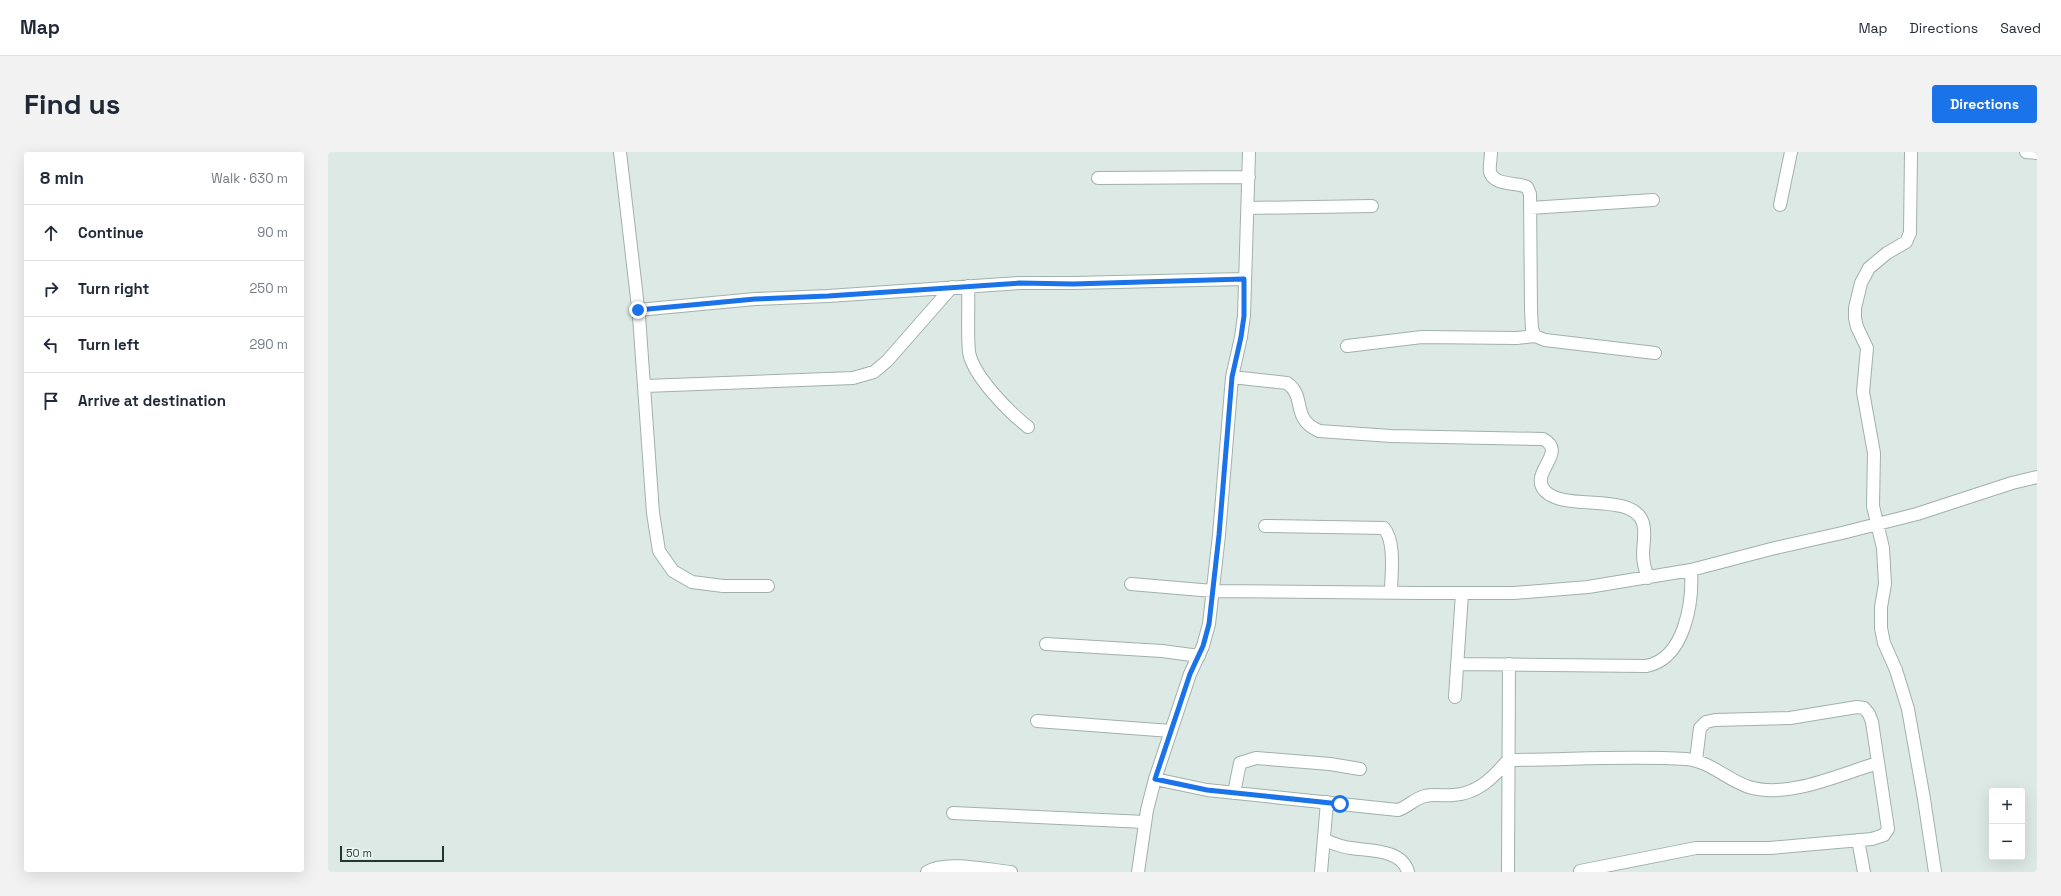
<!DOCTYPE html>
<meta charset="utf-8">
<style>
body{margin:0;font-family:"Space Grotesk",sans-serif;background:#f2f2f3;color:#1f2937}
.controls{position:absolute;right:12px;bottom:12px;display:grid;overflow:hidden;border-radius:4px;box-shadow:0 4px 16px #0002}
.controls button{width:36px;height:36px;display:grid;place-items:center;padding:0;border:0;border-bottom:1px solid #e0e1e3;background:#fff;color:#1f2937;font:20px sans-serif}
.scale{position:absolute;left:12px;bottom:10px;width:104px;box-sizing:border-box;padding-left:4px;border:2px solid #1f3932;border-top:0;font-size:11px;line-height:14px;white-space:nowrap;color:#1f3932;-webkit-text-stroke:3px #edf6f2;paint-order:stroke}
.stop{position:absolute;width:12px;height:12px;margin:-9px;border:3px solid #1a73e8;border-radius:50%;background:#fff}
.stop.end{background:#1a73e8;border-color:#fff;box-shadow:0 1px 4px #0008}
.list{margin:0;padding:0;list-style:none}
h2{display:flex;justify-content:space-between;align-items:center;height:52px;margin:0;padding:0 16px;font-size:17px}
h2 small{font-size:13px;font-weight:400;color:#747a83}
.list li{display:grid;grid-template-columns:26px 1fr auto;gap:12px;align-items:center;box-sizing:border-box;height:56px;padding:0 16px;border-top:1px solid #e0e1e3}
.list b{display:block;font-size:15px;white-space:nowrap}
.list em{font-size:13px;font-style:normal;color:#747a83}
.icon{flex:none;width:22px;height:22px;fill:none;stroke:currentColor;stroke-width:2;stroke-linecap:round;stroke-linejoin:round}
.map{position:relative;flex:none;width:1709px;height:720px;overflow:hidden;border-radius:4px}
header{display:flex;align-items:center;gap:24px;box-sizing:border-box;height:56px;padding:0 20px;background:#fff;border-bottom:1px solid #e0e1e3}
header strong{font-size:19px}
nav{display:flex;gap:22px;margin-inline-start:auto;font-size:14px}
.intro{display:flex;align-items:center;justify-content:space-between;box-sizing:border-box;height:96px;padding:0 24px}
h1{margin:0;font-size:28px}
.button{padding:10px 18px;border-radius:4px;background:#1a73e8;color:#fff;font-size:14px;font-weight:700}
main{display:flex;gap:24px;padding:0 24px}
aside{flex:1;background:#fff;border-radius:4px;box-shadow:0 4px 16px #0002}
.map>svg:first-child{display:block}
</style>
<header>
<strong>Map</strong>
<nav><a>Map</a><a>Directions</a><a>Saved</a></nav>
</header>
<div class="intro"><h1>Find us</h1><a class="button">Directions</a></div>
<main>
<aside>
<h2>8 min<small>Walk · 630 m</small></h2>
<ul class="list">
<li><svg class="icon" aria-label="ahead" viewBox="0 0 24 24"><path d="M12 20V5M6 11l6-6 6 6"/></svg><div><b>Continue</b></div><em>90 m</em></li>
<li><svg class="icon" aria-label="right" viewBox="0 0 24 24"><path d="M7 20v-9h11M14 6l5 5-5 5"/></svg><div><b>Turn right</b></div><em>250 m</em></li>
<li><svg class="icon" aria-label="left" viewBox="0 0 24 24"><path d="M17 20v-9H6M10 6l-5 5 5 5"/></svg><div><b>Turn left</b></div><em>290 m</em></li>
<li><svg class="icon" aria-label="arrive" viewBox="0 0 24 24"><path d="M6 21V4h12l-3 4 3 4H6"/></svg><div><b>Arrive at destination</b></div></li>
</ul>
</aside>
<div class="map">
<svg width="1709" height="720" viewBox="0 0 1709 720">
<rect width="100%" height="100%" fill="#dde9e4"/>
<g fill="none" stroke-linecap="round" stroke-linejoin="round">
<defs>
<path id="minor" d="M292 0 311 164 325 361 331 399 345 419 364 430 395 434H440
M1163 0C1163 6 1161 14 1162 20 1166 34 1189 30 1199 35L1202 42 1203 158 1204 177 1207 184 1217 188 1327 201
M1583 0 1582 81 1578 90 1559 101 1541 116 1533 131 1527 156V166L1529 175 1539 196 1535 240 1546 301 1545 354 1555 396 1557 432 1553 455V476L1556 491 1568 518 1580 557 1596 647 1607 720
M1698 0 1709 1
M770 26 921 25
M1452 53 1463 0
M920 56 1044 54
M1202 56 1325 48
M640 134C641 156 639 178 641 200 645 224 681 260 700 275
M310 158 427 147 500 144 692 131H745L916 127
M1019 194 1094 185 1189 186 1207 184
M904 225 959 231C979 245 962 266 991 279L1063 284 1215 287C1241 300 1200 321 1217 339 1236 360 1305 339 1315 371 1318 381 1315 392 1315 402 1315 410 1317 418 1320 426
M317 234 525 226 546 220 559 209 624 135
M937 374 1056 376C1068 391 1063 422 1063 441
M803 432 885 439 1093 441H1186L1260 435 1363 418 1443 397 1514 381 1589 362 1684 331 1709 325
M718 492 834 499 871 504
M1129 512 1318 514C1357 507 1365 450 1363 418
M1127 545 1134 441
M709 569 843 579
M827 627 879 638 1070 658C1080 655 1087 646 1097 644 1106 642 1116 644 1125 643 1149 642 1165 626 1180 608 1239 608 1299 603 1358 607 1382 609 1399 628 1421 635 1461 647 1512 622 1550 611
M906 641 912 611 928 606 1002 612 1032 617
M625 661 817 670
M996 688C1005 691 1013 695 1023 696 1041 699 1074 697 1080 720
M1530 688 1536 720
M1252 719 1368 696H1442L1544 687 1556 683 1560 677 1544 570 1541 562 1536 556 1529 555 1462 566 1387 568 1378 570 1372 576 1368 608
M599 720C616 708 662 718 683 720
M810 720 819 658 827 627 862 522 875 494 881 472 891 383 904 225 913 185 916 164 921 0
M993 720 999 650
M1180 720 1181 512"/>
</defs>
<use href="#minor" stroke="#a0b1ab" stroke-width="14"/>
<use href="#minor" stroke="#fff" stroke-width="12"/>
</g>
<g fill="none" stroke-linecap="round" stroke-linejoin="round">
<path stroke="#1a73e8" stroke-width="5" d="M310 158 427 147 500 144 692 131 745 132 916 127V164L913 185 904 225 891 383 881 472 875 494 862 522 827 627 879 638 1012 652"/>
</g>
</svg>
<div class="controls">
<button>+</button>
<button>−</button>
</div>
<div class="scale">50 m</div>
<div class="stop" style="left:1012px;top:652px"></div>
<div class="stop end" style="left:310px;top:158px"></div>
</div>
</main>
